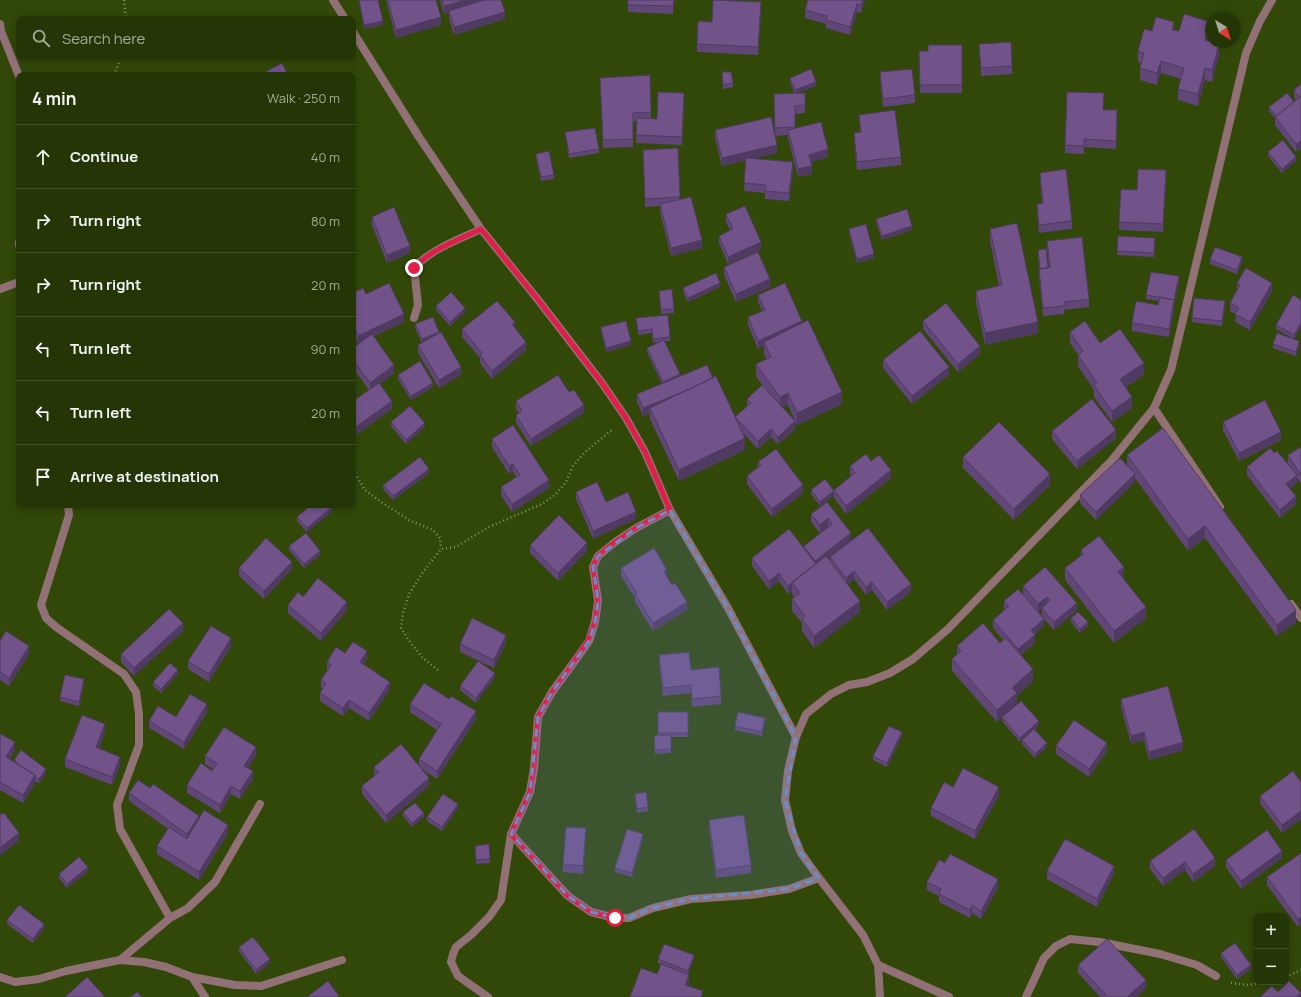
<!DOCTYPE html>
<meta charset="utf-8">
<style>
body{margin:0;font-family:Manrope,sans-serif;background:#314114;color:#f1f3f6}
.controls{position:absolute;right:12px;bottom:12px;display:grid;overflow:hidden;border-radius:8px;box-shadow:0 2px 6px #0003}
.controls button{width:36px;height:36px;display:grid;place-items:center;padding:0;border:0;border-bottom:1px solid #425028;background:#253606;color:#f1f3f6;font:20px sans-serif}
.compass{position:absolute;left:1205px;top:12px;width:36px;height:36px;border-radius:50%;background:#253606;box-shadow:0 2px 6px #0003;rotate:142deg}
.stop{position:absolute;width:12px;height:12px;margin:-9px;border:3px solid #e11d48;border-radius:50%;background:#fff}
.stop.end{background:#e11d48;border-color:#fff;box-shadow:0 1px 4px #0008}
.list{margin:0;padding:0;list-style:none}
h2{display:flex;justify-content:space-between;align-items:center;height:52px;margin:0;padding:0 16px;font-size:17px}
h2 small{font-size:13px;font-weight:400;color:#a3ab9b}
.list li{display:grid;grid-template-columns:26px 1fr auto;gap:12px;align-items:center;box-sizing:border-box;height:64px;padding:0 16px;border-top:1px solid #425028}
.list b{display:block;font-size:15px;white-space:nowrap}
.list em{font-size:13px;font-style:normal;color:#a3ab9b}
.icon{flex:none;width:22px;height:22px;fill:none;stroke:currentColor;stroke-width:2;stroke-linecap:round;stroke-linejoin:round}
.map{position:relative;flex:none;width:1301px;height:997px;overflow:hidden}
.search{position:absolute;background:#253606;box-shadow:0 2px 6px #0003;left:16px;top:16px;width:340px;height:44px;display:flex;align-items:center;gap:10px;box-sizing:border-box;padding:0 14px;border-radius:8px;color:#a3ab9b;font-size:15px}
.panel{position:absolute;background:#253606;box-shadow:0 2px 6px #0003;left:16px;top:72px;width:340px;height:436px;border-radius:8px}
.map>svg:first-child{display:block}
</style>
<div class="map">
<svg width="1301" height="997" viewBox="0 0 1301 997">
<rect width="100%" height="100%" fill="#314808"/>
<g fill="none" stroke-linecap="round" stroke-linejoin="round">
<path stroke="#829566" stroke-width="2.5" stroke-dasharray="1 3" stroke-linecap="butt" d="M124 0 126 19
M114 75 121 57
M353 470 365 490 381 502 409 520 433 530 440 538 441 549
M438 670 422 657 410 642 401 628 403 613 409 594 423 572 441 549 456 547 489 527 542 504 556 494 566 482 573 466 585 452 613 429
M1286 977 1301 970
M1231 983 1249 985 1264 982"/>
<path stroke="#917176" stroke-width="8" d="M333 0 345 19
M0 24 1 31 19 76
M353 32 419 137 481 229 539 301 602 383 626 418 645 452 670 510 728 608 796 737
M19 242V245
M0 289 19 282
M414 318 418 305 414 268C431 249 458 240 481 229
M1154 408 1220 507
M68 505 69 515 41 605 46 618 56 627 124 674 136 692 139 714V745L117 805 120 829 170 918
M1291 604 1301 618
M511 834 568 896 591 912 615 918H629L653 908 691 899 750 895 789 889 819 878
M120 960 170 918 188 908 215 882 260 804
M878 965 949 997
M0 977 15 982 39 979 66 971 120 960 144 962 166 967 192 977 235 985 261 986 342 960
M192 977 205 997
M488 997 458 976 451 962 453 954 456 947 471 935 489 917 501 900 511 834 530 792 534 768 538 717 552 692 569 669 589 641 595 622 598 601 593 567 598 556 615 542 636 528 670 510
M880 997 878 965 863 935 819 878 801 853 792 831 785 800 788 771 796 737 806 714 831 694 849 685 867 682 890 673 913 659 948 629 1112 460 1154 408 1171 370 1246 53 1260 21 1272 0
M1026 997 1044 958 1056 946 1070 939 1100 942 1160 954 1197 965 1216 976"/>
</g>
<path fill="#614777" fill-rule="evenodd" d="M359 0H378L383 25 364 29Z
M386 0H436L441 25 396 38Z
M440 0H501L505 19 454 35 449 19V13L444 14Z
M628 0H674L673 14 628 12Z
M808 0H865L861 13 857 12 850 35 826 28V24L805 18V10Z
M761 10 758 55 697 52V44L712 22Z
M1174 30 1179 31 1210 33 1208 40 1219 55 1212 82 1205 80 1198 106 1178 100V89L1181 79 1161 73 1157 85 1140 80V68L1141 63 1138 62V51L1152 31Z
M979 44 1012 66V74L981 76Z
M962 45V93H920L919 51H928Z
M722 72 733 83V87L723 89Z
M880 72 915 95V103L883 107 880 80Z
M600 78 651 112V118L657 119 684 101 682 145 636 143 637 121H633V147L603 148Z
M790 78 816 86 797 93 805 105V113L795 114V128L828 157 811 162 812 174 798 177 788 138V135L775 136 774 94 794 93 790 82Z
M1301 84 1296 152 1275 125V118L1269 111V107L1294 102 1296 100 1294 97V90Z
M1104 101 1103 110 1117 118 1116 149 1084 147V154L1065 153V145Z
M859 115 901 157V165L857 170 854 141V133L860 132Z
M715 130 777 153 755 158 793 170 789 201 765 199V193L744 191 746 160 722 166 715 138Z
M565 132 599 149V153L569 158Z
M678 148 680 199 702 248 671 256 660 212V206L645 207 643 150Z
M1268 152 1296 161 1282 173 1268 156Z
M536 154 554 175V179L541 181 536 158Z
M1040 173 1072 221V229L1039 233 1037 212V204L1042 203 1040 181Z
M1166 178 1163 232 1119 230V222L1137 190Z
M726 214 761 250 728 264 719 243V236L730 230 726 222Z
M372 217 410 253 387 263 372 225Z
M876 219 912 230 882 240 876 223Z
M849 229 874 258 857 263 849 233Z
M990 229 1038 333 985 345 976 302V291L999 286 990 241Z
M1047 241 1089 299V307L1064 310V314L1043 316 1039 277V269L1038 250 1048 268H1049L1047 249Z
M1155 242 1154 257 1117 255V251Z
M1210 260 1242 261 1237 274 1210 264Z
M724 267 770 287 736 302 724 275Z
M1179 281 1174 304V308L1169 337 1132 331V323L1158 305 1159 301 1146 299V295Z
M1237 283 1272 291 1250 330 1235 322 1236 314 1230 311V303L1237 291Z
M720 287 688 302 683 292V288Z
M659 291 674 309V313L661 314Z
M353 293 366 294 404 322 374 336 394 373 380 384 392 409 353 437V401L369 390 353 368V348L360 342 358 343 353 332Z
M758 295 802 324 842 404 797 425 795 421V429L778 444 771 437 758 449 743 433 745 450 679 481 650 419V413L643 416 637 402V394L662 384 647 352V348L659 342 653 343 652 333 638 335 636 318 670 337V341H665L680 376 713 378 735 417 747 406V399L762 385 756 376V364L766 359 764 353V346L758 349 748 325V317L762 311 758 302ZM788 405 795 421 782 407Z
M1301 300 1294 339 1276 329V325Z
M1225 305 1222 326 1192 322V318Z
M436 306 465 312 450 326 436 310Z
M923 321 980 354 958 372 923 329Z
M415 324 439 332 461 375 439 388 418 353V345L422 343 415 328Z
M601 327 631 345 606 352 601 331Z
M515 328 526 350 492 379 480 363V358L462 337V329Z
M1070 332 1100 343 1144 375 1126 387 1132 408 1112 422 1094 397V390L1078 366V355L1070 343Z
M1273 344 1299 345 1296 356 1273 348Z
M883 360 949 375 912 404 883 368Z
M398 375 433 387 411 400 398 379Z
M569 392 584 413 531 446 516 423V415L519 413 516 409V401Z
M391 422 425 427 406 444 391 426Z
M1223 422 1281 440 1239 461 1223 430Z
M1163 428 1296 622 1277 636 1205 538 1188 551 1135 478V482L1096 520 1080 503V495L1127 465V455Z
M1052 431 1116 438 1077 469 1052 439Z
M492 439 549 488 512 512 501 495V487L516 477 513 471 509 474 492 447Z
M1301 447V483L1297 478V483L1290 489 1296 504 1280 518 1247 475V467L1274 453 1288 463V455Z
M963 457 1050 485 1014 520 963 468Z
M871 461 891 478 846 514 834 498V495L820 506 811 494V490H834L851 476 850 474V466Z
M758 462 803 493 772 517 747 484V476L758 467Z
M429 473 393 500 383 489V485Z
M576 492 606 502 636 519 593 539 576 499Z
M827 502 851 541 828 559 830 561V557L911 592 887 610 872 590 866 595 854 579 848 584 860 612 814 648 802 631V623L792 611V599L794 597 792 594V591L788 594 779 581 769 589 752 566V558L804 548V546L828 527V526L820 533 811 522V514Z
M332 511 307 532 297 521V517Z
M530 545 587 551 558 581 530 553Z
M289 546 320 555 304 568 289 550Z
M1081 550 1124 578 1146 618 1114 643 1065 580V568L1081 556Z
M1045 567 1077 610 1054 630 1044 619V626L1035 634V643L1021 655 1033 681 1017 696V705L1039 725 1035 729 1047 747 1035 758 1022 744V740L1020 742 1002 721V717L997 722 952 671V659L957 654V646L1000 643 1003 640 993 628V620L1005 610 1004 609V601L1023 594V586ZM1042 609V616L1038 612Z
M239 568 292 569 264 599 239 576Z
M621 568 667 577 687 610 653 631 635 602V598L621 576Z
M303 597 347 610 321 641 288 613V605Z
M1071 618 1088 626 1080 633 1071 622Z
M183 631 134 676 121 662V654Z
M0 641 29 654 9 686 0 680Z
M506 643 494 668 460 652V644Z
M231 646 209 682 188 669V661Z
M345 653 367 659 363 664 390 689 369 721 349 708 343 716 320 701V693L323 689 321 688V680L328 670H327V662Z
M659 655 691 670 721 696V704L692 707 691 693 663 696 659 663Z
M178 674 161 693 153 686V682Z
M495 677 476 703 460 690V686Z
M84 683 79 706 60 701V697Z
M1121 699 1183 750 1149 760 1144 740 1131 744 1121 707Z
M410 704 476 719 437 779 422 769 429 786 386 823 362 794V786L374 776V767L419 765V759L437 730 410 712Z
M207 712 184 749 149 728V721Z
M658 712H688V737H671V753L655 754 654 736 658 735Z
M765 722 762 736 735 730V726Z
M105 732 99 748 120 765 112 785 65 767V759Z
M0 735 15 750 10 759 14 762V760L46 773 39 783 35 781V783L23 803 0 790Z
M902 736 887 767 873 760V756Z
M1056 746 1107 751 1089 777 1056 754Z
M256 755 248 768 253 779 240 799 231 794 220 813 187 793V785L212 771 213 769 205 764V756Z
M1301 782V819L1282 833 1260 803V796Z
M953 787 999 795 975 839 931 816V808Z
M150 788 199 819 228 833 199 880 157 854V846L168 829 129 801V793Z
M635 794 648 807V811L637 813Z
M458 808 442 831 427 821V817Z
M403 812 424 817 412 827 403 816Z
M709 820 751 865V873L716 878 709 828Z
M1194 829 1215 866 1193 882 1185 870 1163 886 1150 869V861Z
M586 836 583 874 563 872V864Z
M643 838 632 877 615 872V868Z
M475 846 490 859V863L476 864Z
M1301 853V925L1298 927 1267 885V877Z
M1282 858 1241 889 1226 867V860Z
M945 863 998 887 981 919 972 913 970 918 939 902V896L927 890V882Z
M88 871 67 888 59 878V874Z
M1047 871 1114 874 1097 907 1047 879Z
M7 920 44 928 33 943 7 924Z
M239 947 270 963 256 974 239 951Z
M1221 953 1251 969 1237 979 1221 957Z
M658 959H694L688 974 689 986 703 997 657 974 661 964 658 963Z
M1078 965 1146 988 1136 997H1100L1078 973Z"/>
<path fill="#4f3a61" d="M466 0H483V3L449 11V13L444 14V6Z
M863 0H865L861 13V5Z
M761 2V10L758 55V47Z
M857 4V12L850 35V27Z
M505 12V19L454 35V27Z
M441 17V25L396 38V30Z
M383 21V25L364 29V25Z
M1174 22V34L1172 30Z
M1210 22V33L1205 51V40Z
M1219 44V55L1212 82V70Z
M1161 61V73L1157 85V73Z
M1205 68V80L1198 106V94Z
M816 82V86L795 94V90Z
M684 93V101L682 145V137Z
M1301 141V149L1296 152V144Z
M777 145V153L722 166V158Z
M828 149V157L809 163V155Z
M1296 157V161L1282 173V169Z
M793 162V170L789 201V193Z
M812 166V174L798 177V169Z
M1166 170V178L1163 232V224Z
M912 226V230L882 240V236Z
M702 240V248L671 256V248Z
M761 242V250L728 264V257Z
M410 246V253L387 263V255Z
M874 254V258L857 263V259Z
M1242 257V261L1237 274V270Z
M1179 276V281L1174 304V300Z
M770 279V287L736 302V294Z
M720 283V287L688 302V298Z
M1272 283V291L1250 330V322Z
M1174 300V308L1169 337V329Z
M465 308V312L450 326V322Z
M404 314V322L358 343V336Z
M802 321V329L764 342V346L758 349V341Z
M515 322V330L512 324Z
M1038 322V333L985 345V333Z
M1301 323V327L1294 339V335Z
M439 332V336L422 343V339Z
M631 341V345L606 352V348Z
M1299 341V345L1296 356V352Z
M526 342V350L492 379V371Z
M980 346V354L958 372V364Z
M1144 363V375L1120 391V379Z
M394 365V373L370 391V383Z
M461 367V375L439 388V380Z
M949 367V375L912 404V396Z
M680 374V378L663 386V382Z
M713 379 650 408V413L643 416V408Z
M433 383V387L411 400V396Z
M842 392V404L797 425V413Z
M788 393V405L780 408V397Z
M1132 397V408L1112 422V411Z
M392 401V409L353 437V429Z
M584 405V413L531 446V439Z
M795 421V429L778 444V437Z
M425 423V427L406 444V440Z
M771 429V437L758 449V441Z
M1116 430V438L1077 469V461Z
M1281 432V440L1239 461V453Z
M745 438V450L679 481V470Z
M513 464V471L509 474V466Z
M429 469V473L393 500V496Z
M891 470V478L846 514V506Z
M1050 474V485L1014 520V509Z
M1135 474V482L1096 520V512Z
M1297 475V483L1286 492V484Z
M549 480V488L512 512V504Z
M803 485V493L772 517V509Z
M834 491V495L820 506V502Z
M1296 496V504L1280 518V510Z
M332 507V511L307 532V528Z
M636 512V519L593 539V531Z
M828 518V526L820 533V525Z
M1205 526V538L1188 551V539Z
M851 533V541L816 568 815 561Z
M587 543V551L558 581V573Z
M320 551V555L304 568V564Z
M292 562V569L264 599V591Z
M1124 567V579L1118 572Z
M667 570V578L664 572Z
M854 571V579L846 586V578Z
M779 573V581L769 589V581Z
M872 582V590L866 595V587Z
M792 583V591L788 594V586Z
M911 584V592L887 610V602Z
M1047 597V605L1042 608V609L1038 612V604Z
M860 601V612L814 648V636Z
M347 602V610L321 641V633Z
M687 602V610L653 631V623Z
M1077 603V610L1054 630V622Z
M1146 607V618L1114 643V631Z
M1296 610V622L1277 636V625Z
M1044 619V626L1031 638V630Z
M1088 622V626L1080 633V629Z
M183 623V631L134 676V668Z
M506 635V643L494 668V660Z
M1035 635V643L1018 657V649Z
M231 638V646L209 682V674Z
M29 646V654L9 686V678Z
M367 651V659L360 670V662Z
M1033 669V681L1017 696V705L997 722V710L1012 688Z
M178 670V674L161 693V689Z
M495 673V677L476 703V698Z
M84 679V683L79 706V702Z
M390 682V689L369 721V713Z
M349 700V708L343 716V708Z
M207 704V712L184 749V742Z
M476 711V719L437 779V771Z
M765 718V722L762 736V732Z
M1039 721V725L1020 742V738Z
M105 724V732L96 755V747Z
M902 732V736L887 767V763Z
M1144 732V740L1131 744V736Z
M15 742V750L6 765V757Z
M1183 742V750L1149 760V752Z
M1047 743V747L1035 758V754Z
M1107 743V751L1089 777V769Z
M256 747V755L244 774V766Z
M120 757V765L112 785V777Z
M46 769V773L39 783V779Z
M253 771V779L240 799V791Z
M35 775V783L23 803V795Z
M429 778V786L386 823V815Z
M231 786V794L220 813V805Z
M999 787V795L975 839V831Z
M458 804V808L442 831V827Z
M1301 811V819L1282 833V825Z
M424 813V817L412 827V823Z
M199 816V824L187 842V834Z
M228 825V833L199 880V872Z
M586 828V836L583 874V866Z
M19 833V841L0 856V848Z
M643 834V838L632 877V873Z
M1282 851V858L1241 889V881Z
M1215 858V866L1193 882V874Z
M1185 862V870L1163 886V878Z
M1114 866V874L1097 907V899Z
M88 867V871L67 888V884Z
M998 879V887L981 919V911Z
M972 905V913L970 918V910Z
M1301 917V925L1298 927V919Z
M44 924V928L33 943V939Z
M694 955V959L688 975V971Z
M270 959V963L256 974V970Z
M1251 965V969L1237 979V975Z
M689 975V986L685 985Z
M1146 980V988L1136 997H1127Z
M1301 993V997H1296Z"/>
<path fill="#71538a" stroke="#4f3a61" d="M359 0H378L383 21 364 25Z
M388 0H436L441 17 396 30Z
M442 0H466L444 6Z
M484 0H501L505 12 454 27 449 11Z
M628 0H674L673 6 628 5Z
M713 0 761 2 758 47 697 44 698 21 712 22Z
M808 0H863L861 5 857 4 850 27 826 20 827 16 805 10Z
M1184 14 1210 22 1205 40 1211 41V42L1219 44 1212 70 1205 68 1198 94 1178 89 1184 68 1161 61 1157 73 1140 68 1144 53 1138 51 1144 29 1152 31 1156 17 1174 22 1172 30 1179 31Z
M1011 42 1012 66 981 68 979 44Z
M928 45H962V85H920L919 51H928Z
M282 63 288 75H260Z
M811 69 816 82 795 90 790 78Z
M912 69 915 95 883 99 880 72Z
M722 72H731L733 83 723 85Z
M650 75 651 112 633 113V139L603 140 600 78Z
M1301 84V141L1296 144 1275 117 1300 97 1294 90Z
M658 92 684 93 682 137 636 135 637 118 657 119Z
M1067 92 1104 93 1103 110H1117L1116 141 1084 139V146L1065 145Z
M805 93V105L795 106V127L775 128 774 94Z
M1287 93 1294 102 1276 116 1269 107Z
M895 110 901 157 857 162 854 133 861 132 859 115Z
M771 117 777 145 722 158 715 130Z
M821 122 828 149 809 155 812 166 798 169 788 130Z
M595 128 599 149 569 154 565 132Z
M1283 140 1296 157 1282 169 1268 152Z
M678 148 680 197 645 199 643 150Z
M549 151 554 175 541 177 536 154Z
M746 158 793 162 789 193 765 191 766 185 744 183Z
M1066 169 1072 221 1039 225 1037 204 1043 203 1040 173Z
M1138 169 1166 170 1163 224 1119 222 1121 189 1137 190Z
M691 197 702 240 671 248 660 204Z
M745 206 761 242 728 257 719 236 733 229 726 214Z
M394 207 410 246 387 255 372 217Z
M907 209 912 226 882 236 876 219Z
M1017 223 1038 322 985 333 976 291 1002 285 990 229Z
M866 224 874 254 857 259 849 229Z
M1118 236 1155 238 1154 253 1117 251Z
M1082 237 1089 299 1064 302V306L1043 308 1039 269 1050 267 1047 241Z
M1215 247 1242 257 1237 270 1210 260Z
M1046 249 1048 268 1040 269 1038 250Z
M758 252 770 279 736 294 724 267Z
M1246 268 1272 283 1250 322 1235 314 1239 308 1230 303 1240 285 1237 283Z
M1151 272 1179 276 1174 300 1146 295Z
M716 273 720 283 688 298 683 288Z
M389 283 404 314 358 336 353 324V293L363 288 366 294Z
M785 283 802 321 758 341 748 317 765 310 758 295Z
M672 289 674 309 661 310 659 291Z
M451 292 465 308 450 322 436 306Z
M1293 295 1301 300V323L1294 335 1276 325Z
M1160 297 1174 300 1169 329 1132 323 1136 301 1158 305Z
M1194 298 1225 301 1222 321 1192 318Z
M497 301 515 322 512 324 526 342 492 371 480 355 482 353 462 329Z
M946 303 980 346 958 364 923 321Z
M668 315 670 337 653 339 652 329 638 331 636 318Z
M433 317 439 332 422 339 415 324Z
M808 320 842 392 797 413 788 393 780 397 756 364 771 357 764 342Z
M626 321 631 341 606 348 601 327Z
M1085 321 1100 343 1120 329 1144 363 1120 379 1132 397 1112 411 1094 385 1097 383 1078 355 1083 351 1070 332Z
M920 331 949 367 912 396 883 360Z
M441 332 461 367 439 380 418 345Z
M1277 333 1299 341 1296 352 1273 344Z
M372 334 394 365 370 383 353 360V348Z
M664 340 680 374 663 382 647 348Z
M420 361 433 383 411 396 398 375Z
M707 365 713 378 690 389 643 408 637 394Z
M558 375 569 392 574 390 584 405 531 439 516 415 522 411 516 401Z
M716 376 745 438 679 470 650 408Z
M379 383 392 401 353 429V401Z
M762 385 795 421 778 437 771 429 758 441 735 417 751 403 747 399Z
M1092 399 1116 430 1077 461 1052 431Z
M1265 400 1281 432 1239 453 1223 422Z
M410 406 425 423 406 440 391 422Z
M999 422 1050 474 1014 509 963 457Z
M513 425 549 480 512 504 501 487 520 475 513 464 509 466 492 439Z
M1163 428 1296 610 1277 625 1205 526 1188 539 1127 455Z
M1301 447V475L1288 455Z
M1270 448 1274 453 1277 451 1297 475 1286 484 1296 496 1280 510 1247 467Z
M776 449 803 485 772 509 747 476 761 465 758 462Z
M866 454 871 461 879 455 891 470 846 506 834 490 855 473 850 466Z
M420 457 429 469 393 496 383 485Z
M1120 458 1135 474 1096 512 1080 495Z
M825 479 834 491 820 502 811 490Z
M597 482 606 502 628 492 636 512 593 531 576 492Z
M827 502 851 533 815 561 804 546 832 524 828 518 820 525 811 514Z
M311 505H330L332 507 307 528 297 517Z
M559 515 587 543 558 573 530 545Z
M868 528 911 584 887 602 872 582 866 587 854 571 846 578 830 557Z
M789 529 816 564 788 586 779 573 769 581 752 558Z
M306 533 320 551 304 564 289 546Z
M1099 536 1124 567 1118 572 1146 607 1114 631 1065 568 1083 554 1081 550Z
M266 538 292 562 264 591 239 568Z
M654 548 667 570 664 572 672 585 675 583 687 602 653 623 635 594 637 593 621 568Z
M826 556 860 601 814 636 802 619 805 616 792 599 800 593 792 582Z
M1045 567 1077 603 1054 622 1042 608 1050 600 1047 597 1038 604 1023 586Z
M318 578 347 602 321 633 288 605 298 592 303 597Z
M1018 589 1044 619 1031 630 1035 635 1018 649 993 620 1009 606 1004 601Z
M169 609 183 623 134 668 121 654Z
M1078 612 1088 622 1080 629 1071 618Z
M472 618 506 635 494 660 460 644Z
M983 623 1000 643 1006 638 1033 669 1012 688 1017 693 997 710 952 659 961 651 957 646Z
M211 626 231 638 209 674 188 661Z
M6 631 29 646 9 678 0 672V641Z
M353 642 367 651 360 662 390 682 369 713 349 700 343 708 320 693 326 683 321 680 331 665 327 662 336 647 345 653Z
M689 652 691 670 719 667 721 696 692 699 691 685 663 688 659 655Z
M478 661 495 673 476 698 460 686Z
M170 663 178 670 161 689 153 682Z
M65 675 84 679 79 702 60 697Z
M424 683 449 699 451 696 476 711 437 771 419 759 441 724 410 704Z
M1168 686 1183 742 1149 752 1144 732 1131 736 1121 699Z
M190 694 207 704 184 742 149 721 158 706 176 717Z
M1021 701 1039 721 1020 738 1002 717Z
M658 712H688V733H658Z
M738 712 765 718 762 732 735 726Z
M82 715 105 724 96 747 120 757 112 777 65 759Z
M1074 720 1107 743 1089 769 1056 746Z
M889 726 902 732 887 763 873 756Z
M224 727 256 747 244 766 253 771 240 791 231 786 220 805 187 785 201 763 212 771 217 763 205 756Z
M1034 729 1047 743 1035 754 1022 740Z
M1 734 15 742 6 757 35 775 23 795 0 782V735Z
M671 735V749L655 750 654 736Z
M401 744 429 778 386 815 362 786 379 772 374 767Z
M21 750 46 769 39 779 35 777V775L22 767 14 760Z
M963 768 999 787 975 831 931 808 944 782 953 787Z
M1293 771 1301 782V811L1282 825 1260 796Z
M138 780 150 788 153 784 199 816 187 834 129 793Z
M646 792 648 807 637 809 635 794Z
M443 794 458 804 442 827 427 817Z
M415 803 424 813 412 823 403 812Z
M204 810 228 825 199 872 157 846 169 827 187 839Z
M0 813 2 815 4 813 19 833 0 848Z
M744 815 751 865 716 870 709 820Z
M566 827 586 828 583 866 563 864Z
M627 829 643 834 632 873 615 868Z
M1194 829 1215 858 1193 874 1185 862 1163 878 1150 861Z
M1267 830 1282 851 1241 881 1226 860Z
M1065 839 1114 866 1097 899 1047 871Z
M489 844 490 859 476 860 475 846Z
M1301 853V917L1298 919 1267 877Z
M950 854 998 879 981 911 972 905 970 910 939 894 941 889 927 882 939 860 945 863Z
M79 857 88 867 67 884 59 874Z
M19 905 44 924 33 939 7 920Z
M253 937 270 959 256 970 239 947Z
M1107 939 1146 980 1127 997H1108L1078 965Z
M1235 943 1251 965 1237 975 1221 953Z
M664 944 694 955 688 971 658 959Z
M661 964 689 975 685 985 703 991 701 997H630L641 968 657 974Z
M87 977 105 997H65Z
M328 981 339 996 337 997H307Z
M1289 981 1301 993 1296 997H1260L1272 986 1278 992Z
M137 992 142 997H131Z"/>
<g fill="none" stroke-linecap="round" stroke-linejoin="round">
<path stroke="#e11d48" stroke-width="5" d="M414 268C431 249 458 240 481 229L539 301 602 383 626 418 645 452 670 510 636 528 615 542 598 556 593 567 598 601 595 622 588 641 569 669 552 692 538 717 534 768 530 792 511 834 568 896 591 912 615 918"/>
</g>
<path fill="#6c8dcb" fill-opacity="0.2" stroke="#6c8dcb" stroke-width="3" stroke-dasharray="8 5" stroke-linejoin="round" d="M670 510 728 608 796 737 785 800 801 853 819 878 789 889 691 899 653 908 629 918H615L591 912 568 896 511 834 530 792 538 717 552 692 589 641 595 622 598 601 593 567 598 556 636 528Z"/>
</svg>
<div class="controls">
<button>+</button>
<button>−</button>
</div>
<svg class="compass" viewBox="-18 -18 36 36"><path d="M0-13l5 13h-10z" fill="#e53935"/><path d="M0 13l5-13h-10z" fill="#a3ab9b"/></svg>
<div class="stop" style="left:615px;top:918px"></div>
<div class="stop end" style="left:414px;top:268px"></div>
<div class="search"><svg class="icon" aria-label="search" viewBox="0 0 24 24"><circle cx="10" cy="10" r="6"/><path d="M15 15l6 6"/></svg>Search here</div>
<section class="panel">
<h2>4 min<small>Walk · 250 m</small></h2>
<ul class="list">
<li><svg class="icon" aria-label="ahead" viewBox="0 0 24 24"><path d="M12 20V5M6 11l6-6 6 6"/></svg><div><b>Continue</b></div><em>40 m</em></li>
<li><svg class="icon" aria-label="right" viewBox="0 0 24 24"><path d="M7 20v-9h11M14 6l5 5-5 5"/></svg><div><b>Turn right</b></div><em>80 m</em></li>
<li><svg class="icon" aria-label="right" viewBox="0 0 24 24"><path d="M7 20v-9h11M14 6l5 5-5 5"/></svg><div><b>Turn right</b></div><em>20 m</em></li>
<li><svg class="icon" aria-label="left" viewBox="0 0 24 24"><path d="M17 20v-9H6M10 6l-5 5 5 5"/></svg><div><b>Turn left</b></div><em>90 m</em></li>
<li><svg class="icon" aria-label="left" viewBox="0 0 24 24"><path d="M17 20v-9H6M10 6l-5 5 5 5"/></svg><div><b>Turn left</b></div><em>20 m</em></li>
<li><svg class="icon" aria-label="arrive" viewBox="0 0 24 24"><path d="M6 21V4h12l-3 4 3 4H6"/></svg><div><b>Arrive at destination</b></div></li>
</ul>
</section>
</div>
